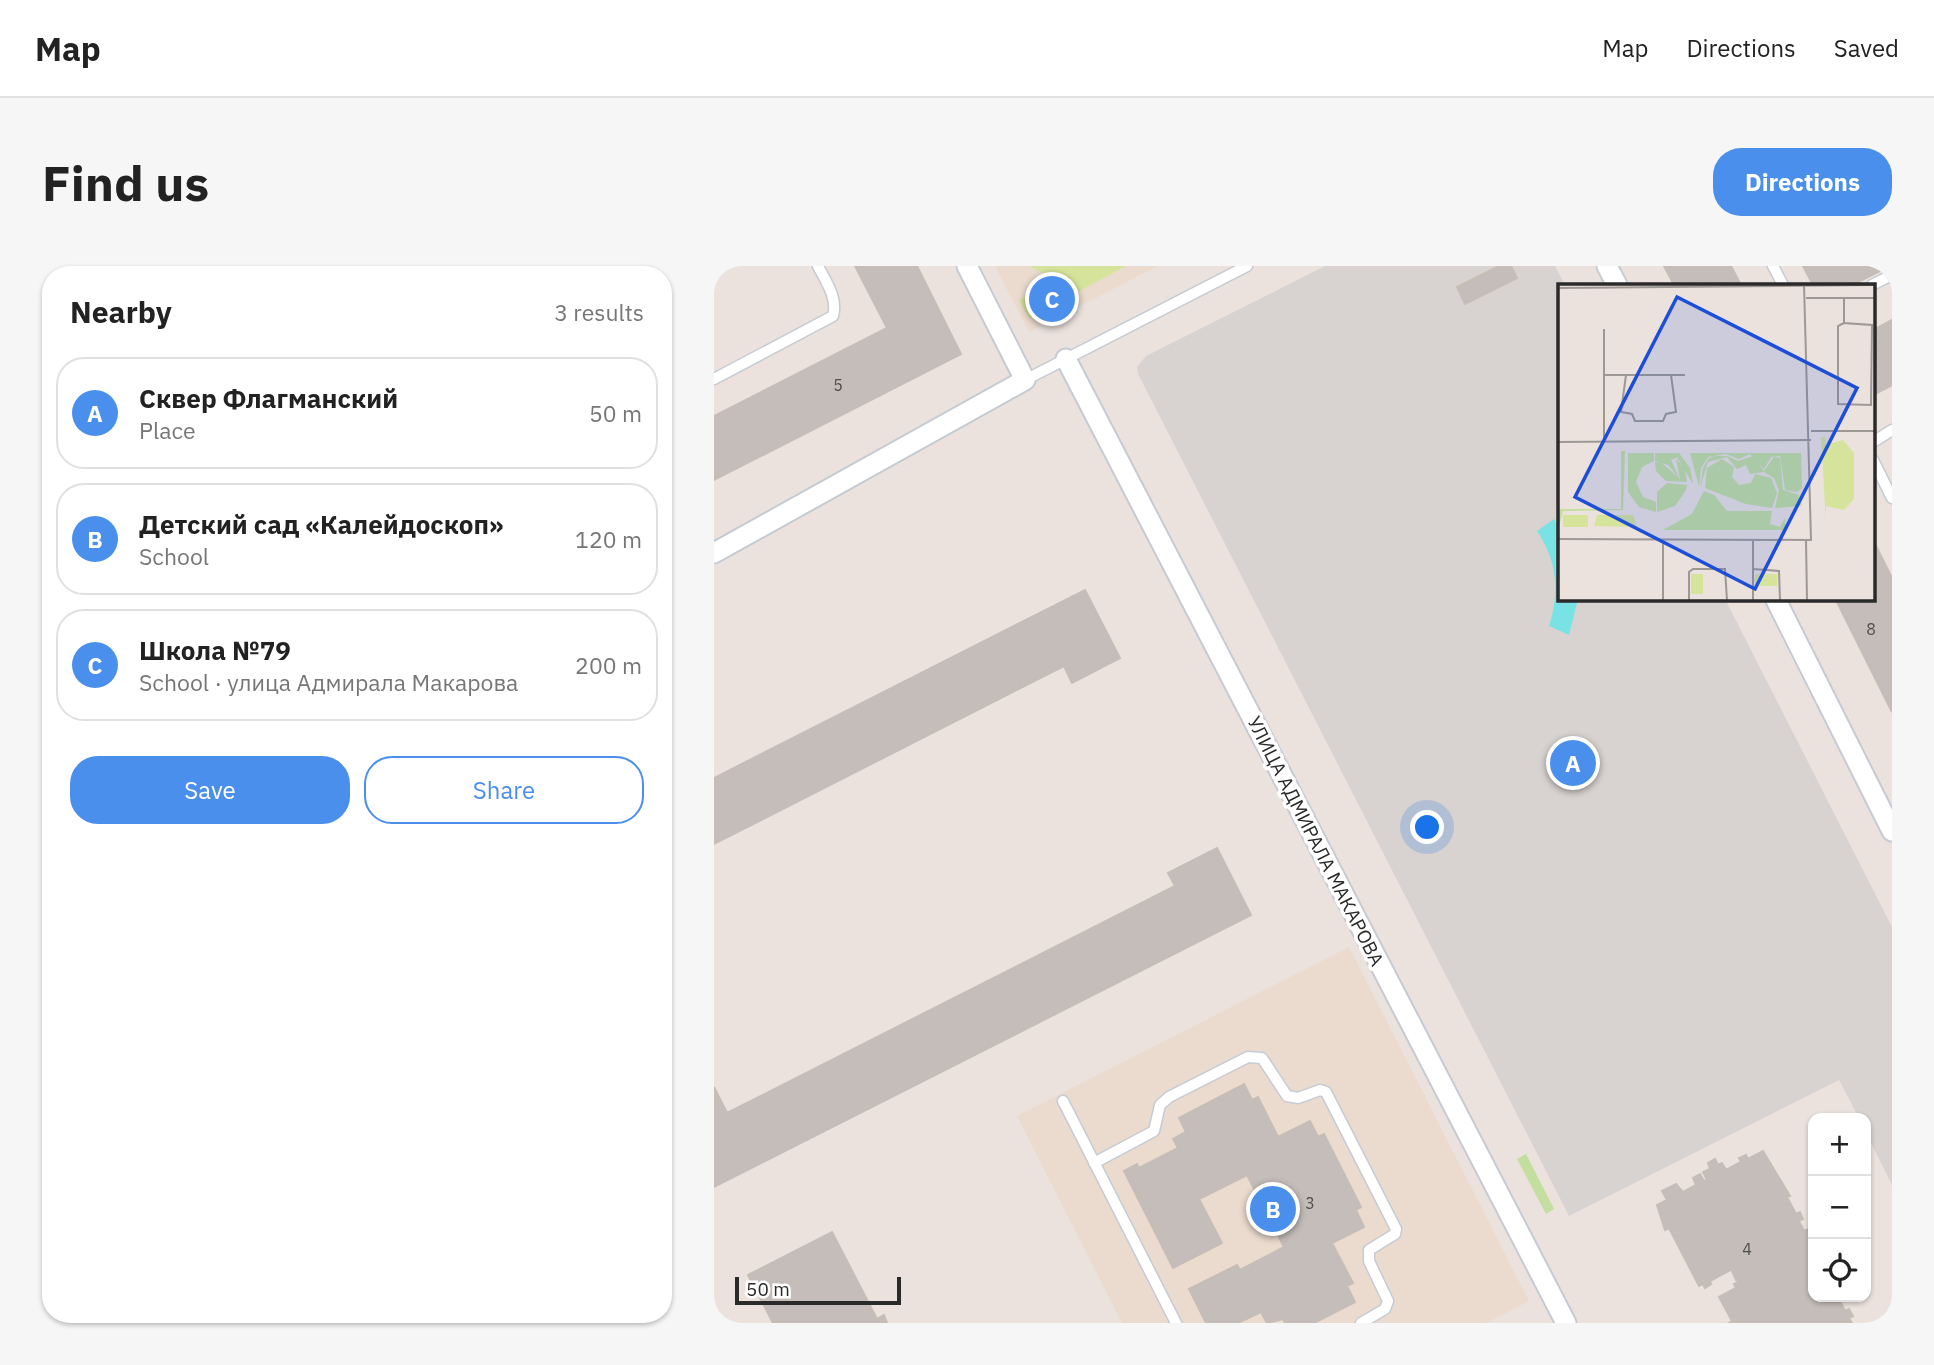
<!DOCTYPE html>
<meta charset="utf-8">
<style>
body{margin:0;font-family:"IBM Plex Sans",sans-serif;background:#f6f6f6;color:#222}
.controls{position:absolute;right:21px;bottom:21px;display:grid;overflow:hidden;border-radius:14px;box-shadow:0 2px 5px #0004}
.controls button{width:63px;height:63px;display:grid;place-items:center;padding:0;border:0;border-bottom:2px solid #e0e0e0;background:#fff;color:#222;font:35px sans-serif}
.scale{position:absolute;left:21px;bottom:18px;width:166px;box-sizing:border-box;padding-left:7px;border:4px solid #2a2a2a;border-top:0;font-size:19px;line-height:24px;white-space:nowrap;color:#2a2a2a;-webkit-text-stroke:5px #fff;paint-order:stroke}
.you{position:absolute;left:714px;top:562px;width:24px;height:24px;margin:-18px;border:5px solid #fff;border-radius:50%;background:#1a73e8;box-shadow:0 0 0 10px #1a73e833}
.badge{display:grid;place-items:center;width:46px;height:46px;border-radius:50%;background:#4a8fec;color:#fff;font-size:23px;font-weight:700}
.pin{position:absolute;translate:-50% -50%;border:4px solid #fff;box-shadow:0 2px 7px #0006}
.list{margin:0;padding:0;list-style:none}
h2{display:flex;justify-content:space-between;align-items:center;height:91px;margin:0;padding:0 28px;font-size:30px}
h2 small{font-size:23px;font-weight:400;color:#767676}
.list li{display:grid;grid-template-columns:46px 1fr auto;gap:21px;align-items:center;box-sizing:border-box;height:112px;margin:0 14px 14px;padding:0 14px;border:2px solid #e0e0e0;border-radius:28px}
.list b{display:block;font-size:26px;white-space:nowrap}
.list p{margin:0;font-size:23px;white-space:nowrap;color:#767676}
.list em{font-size:23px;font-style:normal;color:#767676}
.actions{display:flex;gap:14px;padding:21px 28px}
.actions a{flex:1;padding:16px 0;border:2px solid #4a8fec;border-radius:28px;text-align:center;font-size:24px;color:#4a8fec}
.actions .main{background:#4a8fec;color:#fff}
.icon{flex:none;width:38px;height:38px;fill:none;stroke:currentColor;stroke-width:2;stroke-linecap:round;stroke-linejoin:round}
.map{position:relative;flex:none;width:1178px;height:1057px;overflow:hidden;border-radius:28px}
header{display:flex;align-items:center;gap:42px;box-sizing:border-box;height:98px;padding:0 35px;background:#fff;border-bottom:2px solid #e0e0e0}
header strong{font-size:33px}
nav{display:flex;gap:38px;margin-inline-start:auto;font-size:24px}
.intro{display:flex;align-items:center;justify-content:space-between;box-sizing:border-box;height:168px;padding:0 42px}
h1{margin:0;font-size:49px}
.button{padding:18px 32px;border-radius:28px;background:#4a8fec;color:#fff;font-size:24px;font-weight:700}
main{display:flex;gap:42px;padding:0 42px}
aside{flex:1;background:#fff;border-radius:28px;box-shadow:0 2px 5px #0004}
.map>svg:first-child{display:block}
</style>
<header>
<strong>Map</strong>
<nav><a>Map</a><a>Directions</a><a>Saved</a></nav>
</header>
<div class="intro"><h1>Find us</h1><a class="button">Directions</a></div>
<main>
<aside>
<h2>Nearby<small>3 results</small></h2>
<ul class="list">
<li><span class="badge">A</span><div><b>Сквер Флагманский</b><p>Place</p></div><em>50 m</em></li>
<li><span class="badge">B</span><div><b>Детский сад «Калейдоскоп»</b><p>School</p></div><em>120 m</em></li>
<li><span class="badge">C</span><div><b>Школа №79</b><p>School · улица Адмирала Макарова</p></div><em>200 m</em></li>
</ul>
<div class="actions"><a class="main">Save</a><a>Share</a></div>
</aside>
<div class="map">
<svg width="1178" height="1057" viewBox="0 0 1178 1057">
<rect width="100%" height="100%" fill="#ebe2dd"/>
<path fill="#ebdbce" d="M281 0H444L315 66Z
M635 681 815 1035 773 1057H408L303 850Z"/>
<path fill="#c3de9e" d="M812 888 840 943 832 948 803 893Z"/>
<path fill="#d6e49b" d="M315 0H412L315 52 305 34 343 13Z"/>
<path fill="#d8d3d0" d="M611 0H841L851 19H846V332L1011 333 1178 661V919L1152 867V852H1145L1125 814 855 950 424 108 423 101 432 90Z"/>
<path fill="#78e2e5" d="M840 253 845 261 846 332 864 333 855 369 835 360C846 327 843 294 823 265Z"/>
<path fill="#c4bdb9" stroke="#c6bdb7" stroke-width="2" d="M141 0H203L247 88 0 214V150L173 62Z
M785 0H797L803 12 751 38 743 21Z
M950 0H1017L1027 19H960Z
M1089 0H1176L1138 19H1099Z
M1178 54V119L1159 129V64Z
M1159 274 1178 312V446L1121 332H1159Z
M371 324 406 392 358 417 350 400 0 578V512Z
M503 582 537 649 0 921V821L13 847 461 620 454 607Z
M530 818 538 834 544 831 564 871 596 855 604 871 610 868 647 941 642 944 650 961 618 977 639 1017 633 1020 641 1036 600 1057H571L569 1053 553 1057 547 1046 524 1057H492L475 1023 523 999 526 1004 570 981 533 909 485 933 508 977 459 1002 410 905 423 898 425 902 464 882 459 873 472 866 465 852Z
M1049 885 1076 930 1073 931 1082 948 1086 946 1089 953 1085 955 1090 965 1099 961V1031H1124L1131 1045 1135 1043 1139 1050 1135 1052 1138 1057H1015L1018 1055 1005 1031 1022 1022 1020 1018 1028 1014H1022L1018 1005 1022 1001 996 1015 997 1018 991 1022 989 1018 985 1020 955 962 951 964 943 939 953 934 948 925 962 918 969 926 982 919 979 912 986 908 990 915 993 914 989 906 996 903 994 897 1001 893 1004 899 1008 897 1012 904 1027 896 1025 892 1032 889 1034 893Z
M118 966 163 1053 170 1049 173 1057H59L34 1009Z"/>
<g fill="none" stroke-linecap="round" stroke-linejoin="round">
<defs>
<path id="lane" d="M1059 0 1069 19
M1158 19 1178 9
M0 113 119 50C124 32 112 16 104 0
M311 114 533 0
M1159 176 1178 164
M1159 194 1178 232
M349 835 462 1057
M380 897 440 865 446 839 455 831 534 791 548 792 573 830 584 832 606 824 612 826 682 963 681 968 655 984V995L674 1035 671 1043 647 1057"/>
<path id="street" d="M893 0 903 19
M352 93 852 1057
M0 287 311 114 253 0
M1061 332 1178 565"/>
</defs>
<use href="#lane" stroke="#c5cbd3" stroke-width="13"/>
<use href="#street" stroke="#c5cbd3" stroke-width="23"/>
<use href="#lane" stroke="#fff" stroke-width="10"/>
<use href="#street" stroke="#fff" stroke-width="19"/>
</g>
<g text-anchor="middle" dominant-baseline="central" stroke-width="7" stroke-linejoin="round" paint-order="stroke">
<g font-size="16" fill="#504f4e">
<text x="124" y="119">5</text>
<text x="1157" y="363">8</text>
<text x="596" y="937">3</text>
<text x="1033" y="983">4</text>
</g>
<g font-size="19" fill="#2a2a2a" stroke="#fff">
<text transform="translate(602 575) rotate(63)">УЛИЦА АДМИРАЛА МАКАРОВА</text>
</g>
</g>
<g transform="translate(844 18)">
<rect width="317" height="317" fill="#ebe2dd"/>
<path d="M63 167H67L65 226 5 227 0 247V225H63ZM70 169H96V177L84 183 78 198 85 213 98 218V228L81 223 70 208ZM97 169H121L132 184 135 200 119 173 113 176 121 194 110 181 97 177ZM132 169H243L244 204 239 208 227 206 222 172 213 173 206 185 192 170 181 175 168 170 150 173 143 184 141 202ZM156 172H169L180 177 195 172 206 187 216 173 222 174 225 206 241 211 244 222 217 224 221 206 216 194 206 188 192 190 188 181 179 185 169 173 150 178 142 203 145 184 150 175ZM118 174 127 186 129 198 108 197 98 187 97 178 104 179 122 195ZM164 175 176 183 174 193 181 201 193 199 197 190 213 194 219 209 214 224 188 220 147 204 149 184ZM109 199 129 201 128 206 117 222 99 228V208ZM146 207 156 211 169 227H214L212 240 222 243 227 234V246H105L134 230Z" fill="#c3de9e"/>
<path d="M263 153H267L268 161 285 156 296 169V215L286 226 268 222V239ZM5 231H30V243H5ZM39 231H75L79 243 36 242ZM133 290H145V310H133ZM197 290H219V302H197Z" fill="#d6e49b"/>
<path fill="none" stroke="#9e9895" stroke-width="2" d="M0 4 317 1M248 14H317M286 14V39L314 41 313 121 280 120V42L286 39M46 45V158M46 91H127M68 91 63 128 74 130 77 137H105L108 130 118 128 113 91M253 147H317M0 158 253 156M0 255 253 256 246 0M248 256 249 316M195 285 221 287 222 316M105 316V256M131 316V288L135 285H167L169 316M195 316V256"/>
<path fill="#1d4ed8" fill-opacity="0.15" stroke="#1d4ed8" stroke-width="3.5" d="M119 13 299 104 197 305 17 213Z"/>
<rect width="317" height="317" fill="none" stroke="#2a2a2a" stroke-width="3.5"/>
</g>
</svg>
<div class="controls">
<button>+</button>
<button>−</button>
<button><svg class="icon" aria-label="locate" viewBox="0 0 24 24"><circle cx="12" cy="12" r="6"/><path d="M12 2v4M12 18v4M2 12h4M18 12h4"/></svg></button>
</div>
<div class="scale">50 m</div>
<div class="you"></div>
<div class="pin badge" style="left:859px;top:497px">A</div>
<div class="pin badge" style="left:559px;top:943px">B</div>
<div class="pin badge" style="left:338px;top:33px">C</div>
</div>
</main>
